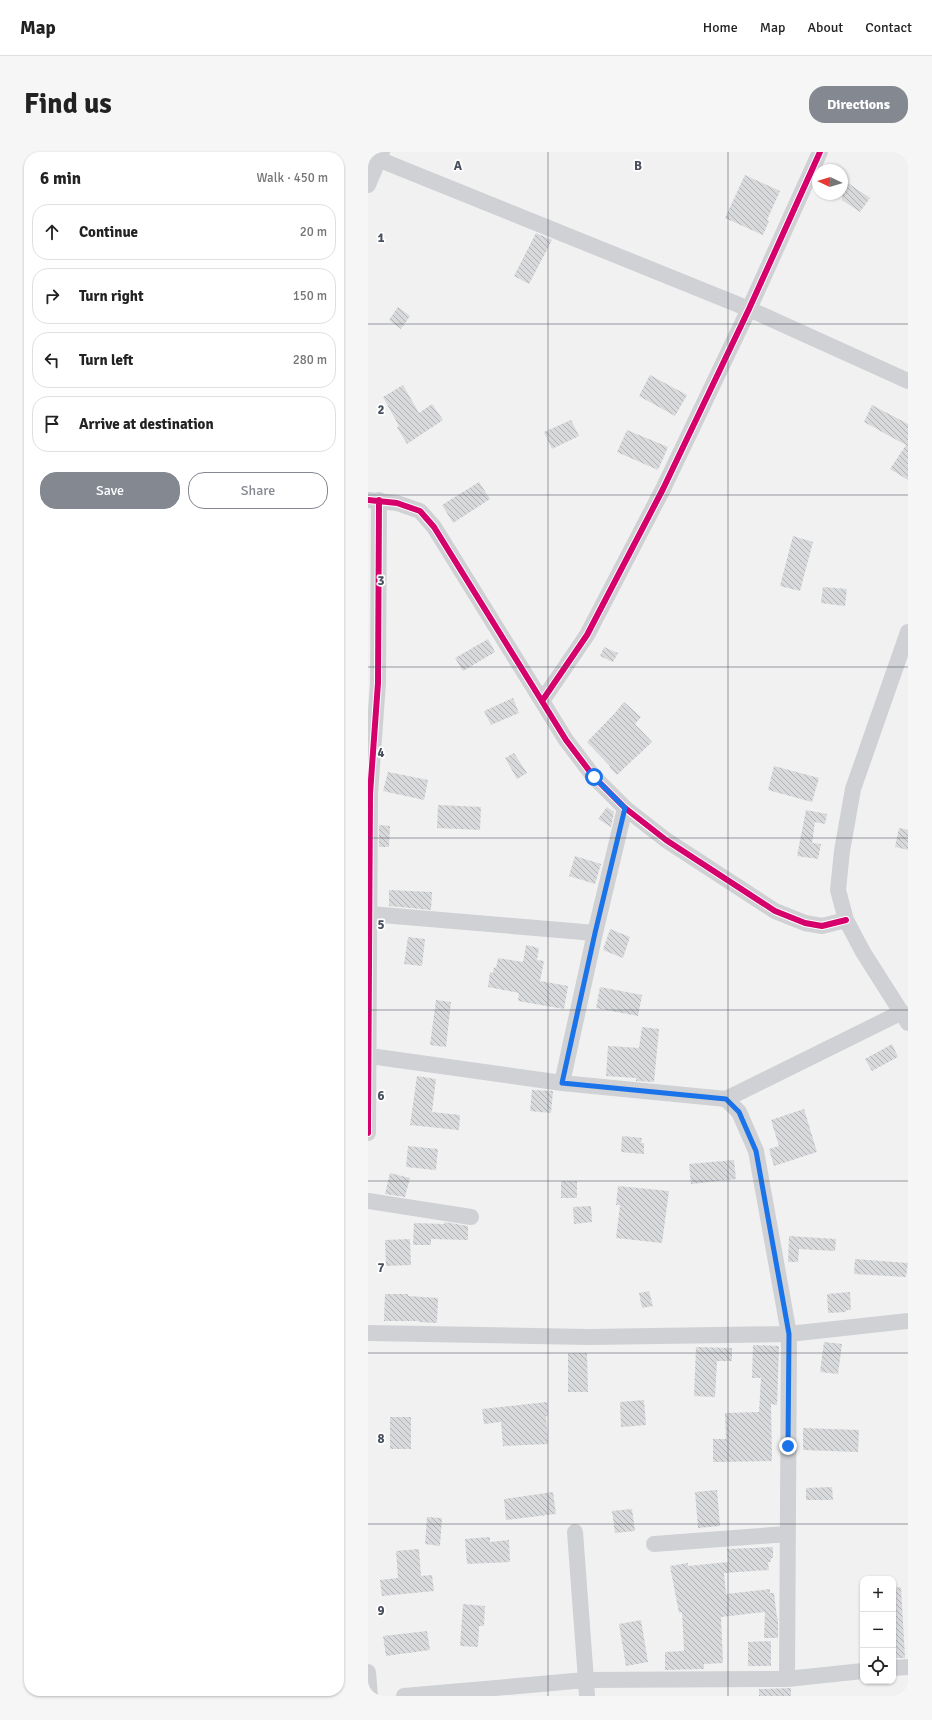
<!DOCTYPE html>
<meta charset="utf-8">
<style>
body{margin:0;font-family:Signika,sans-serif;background:#f6f6f6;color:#222}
.controls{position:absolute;right:12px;bottom:12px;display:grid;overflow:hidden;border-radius:8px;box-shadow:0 1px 3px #0004}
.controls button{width:36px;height:36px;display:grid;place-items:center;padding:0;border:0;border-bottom:1px solid #e0e0e0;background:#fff;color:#222;font:20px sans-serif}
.compass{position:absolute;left:444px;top:12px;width:36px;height:36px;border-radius:50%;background:#fff;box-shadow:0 1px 3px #0004;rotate:274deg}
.stop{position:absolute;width:12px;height:12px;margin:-9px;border:3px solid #1a73e8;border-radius:50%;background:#fff}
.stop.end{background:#1a73e8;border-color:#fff;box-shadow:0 1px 4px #0008}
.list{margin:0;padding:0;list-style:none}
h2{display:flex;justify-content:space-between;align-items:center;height:52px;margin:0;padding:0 16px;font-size:17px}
h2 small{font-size:13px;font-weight:400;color:#767676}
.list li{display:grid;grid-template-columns:26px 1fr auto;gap:12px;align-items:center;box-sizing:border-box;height:56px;margin:0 8px 8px;padding:0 8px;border:1px solid #e0e0e0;border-radius:16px}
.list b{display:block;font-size:15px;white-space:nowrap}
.list em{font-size:13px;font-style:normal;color:#767676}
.actions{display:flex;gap:8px;padding:12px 16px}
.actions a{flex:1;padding:9px 0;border:1px solid #838891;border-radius:16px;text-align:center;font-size:14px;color:#838891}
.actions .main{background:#838891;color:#fff}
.icon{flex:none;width:22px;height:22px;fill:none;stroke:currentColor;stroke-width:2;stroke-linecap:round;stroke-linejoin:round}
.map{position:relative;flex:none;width:540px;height:1544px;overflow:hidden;border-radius:16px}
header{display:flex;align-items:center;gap:24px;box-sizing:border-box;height:56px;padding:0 20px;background:#fff;border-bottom:1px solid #e0e0e0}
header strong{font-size:19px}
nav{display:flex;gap:22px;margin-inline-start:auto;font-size:14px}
.intro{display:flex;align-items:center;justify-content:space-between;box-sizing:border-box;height:96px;padding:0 24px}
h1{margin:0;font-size:28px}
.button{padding:10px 18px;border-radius:16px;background:#838891;color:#fff;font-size:14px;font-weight:700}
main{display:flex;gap:24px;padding:0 24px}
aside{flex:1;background:#fff;border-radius:16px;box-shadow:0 1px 3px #0004}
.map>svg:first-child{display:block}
</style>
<header>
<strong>Map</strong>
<nav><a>Home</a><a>Map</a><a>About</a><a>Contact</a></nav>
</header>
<div class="intro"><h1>Find us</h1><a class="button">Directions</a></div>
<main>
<aside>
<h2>6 min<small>Walk · 450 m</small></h2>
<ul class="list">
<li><svg class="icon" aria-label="ahead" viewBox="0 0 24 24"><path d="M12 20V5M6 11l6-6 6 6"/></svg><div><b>Continue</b></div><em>20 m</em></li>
<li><svg class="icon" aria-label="right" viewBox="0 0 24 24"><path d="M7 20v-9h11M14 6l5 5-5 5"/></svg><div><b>Turn right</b></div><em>150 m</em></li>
<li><svg class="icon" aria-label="left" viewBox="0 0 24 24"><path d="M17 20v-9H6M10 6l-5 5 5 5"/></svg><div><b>Turn left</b></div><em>280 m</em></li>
<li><svg class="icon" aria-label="arrive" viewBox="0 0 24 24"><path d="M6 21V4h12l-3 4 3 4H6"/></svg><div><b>Arrive at destination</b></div></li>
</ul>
<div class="actions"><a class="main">Save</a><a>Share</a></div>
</aside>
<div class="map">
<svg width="540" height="1544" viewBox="0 0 540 1544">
<defs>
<pattern id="building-back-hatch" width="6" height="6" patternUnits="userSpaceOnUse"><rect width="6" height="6" fill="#d8d9db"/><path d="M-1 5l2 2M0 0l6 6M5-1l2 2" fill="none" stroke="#b1b2b5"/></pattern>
</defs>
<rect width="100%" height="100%" fill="#f1f1f1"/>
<path fill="url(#building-back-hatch)" d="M377 23 412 39 399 68 401 69 395 83 357 66Z
M474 27 502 46 492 60 474 48Z
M168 81 184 88 161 132 146 124Z
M30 155 42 164 33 177 21 168Z
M282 223 319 243 307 264 271 244Z
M35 233 51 261 64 252 75 268 39 292 29 275 31 274 15 245Z
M504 253 540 272V328L522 317 538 293 496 270Z
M203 268 211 284 184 297 176 280Z
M259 278 300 295 290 318 249 300Z
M111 330 122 347 85 371 74 353Z
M425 384 445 390 432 439 412 434Z
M455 435 479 437 477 454 453 451Z
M120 487 127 500 95 519 87 506Z
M236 495 250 501 245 510 232 504Z
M145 546 151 561 123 573 116 559Z
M256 550 273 565 267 572 284 590 249 623 241 615 242 614 219 590 246 562Z
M146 601 159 621 149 627 137 606Z
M406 614 451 626 444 650 400 638Z
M20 620 60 628 56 648 15 639Z
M70 653 113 655 112 678 69 676Z
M239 655 246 660 243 675 230 667Z
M438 658 459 662 457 672 447 670 444 691 453 692 450 707 429 704Z
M11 673 22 674 21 695H11Z
M531 676 540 678V698L527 695Z
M207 704 233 712 227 732 201 724Z
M21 738 64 740 63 758 21 754Z
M242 777 262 785 255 806 235 798Z
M40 785 57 787 54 814 36 812Z
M158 793 171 796 169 808 176 809 172 829 200 834 196 857 150 849 151 841 120 835 122 820 125 821 126 815 128 816 130 806 155 810Z
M232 835 274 843 270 864 228 856Z
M68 848 83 850 78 895 62 893Z
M274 875 291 877 286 930 268 929V926L238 924 240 894 271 896Z
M524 892 530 905 504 919 497 907Z
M49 924 68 927 64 960 92 963 91 978 42 973Z
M164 938 185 939 183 961 162 959Z
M436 957 449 1000 406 1014 401 997 411 994 403 968Z
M254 984 274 986 273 991H276V1002L253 1000Z
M40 994 70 997 68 1018 38 1015Z
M366 1008 368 1027 323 1032 321 1012Z
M22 1021 42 1026 37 1045 17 1042Z
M193 1029H209V1046H193Z
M250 1034 301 1039 294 1091 248 1086 252 1053H248Z
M223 1054 224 1070 206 1072 205 1055Z
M76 1070 100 1074V1088L63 1087V1093H45L46 1071 76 1072Z
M421 1084 468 1087 467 1099 431 1097 430 1110H420Z
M42 1087 43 1113 18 1114 17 1088Z
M487 1107 540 1111 538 1125 486 1122Z
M281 1139 285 1154 274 1156 271 1141Z
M482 1140 483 1158H478V1160L460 1161 459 1142Z
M17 1142H40V1144L70 1146 69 1171 51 1170V1169H16Z
M456 1190 474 1192 470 1222 452 1220Z
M385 1193 411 1194 409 1253 403 1252 404 1309 345 1310V1287H358L357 1261 391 1260 393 1226H384Z
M328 1195 364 1196V1209H349L347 1245 326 1244Z
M200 1201H219L220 1240H200Z
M276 1248 278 1273 253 1275 252 1250Z
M179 1250 180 1264H178L180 1292 135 1294 133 1270 116 1272 114 1257Z
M22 1265H43V1297H22Z
M435 1276 491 1278 490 1300 435 1298Z
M464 1335 465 1348H438V1336Z
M349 1338 352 1374 330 1376 327 1340Z
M185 1340 188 1362 138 1368 136 1347Z
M264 1357 267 1379 247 1381 244 1359Z
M59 1365 74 1366 72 1394 57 1392Z
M122 1385V1390L141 1388 142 1410 99 1412 97 1387Z
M405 1395V1406H403V1410H400L401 1418 356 1421 358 1442 402 1437V1441H406L409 1466H410V1486H396L397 1460 353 1465 355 1511 336 1512V1517L297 1518V1500L316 1499 314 1460 311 1461 302 1414 320 1411V1414L360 1410 359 1397Z
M51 1397 53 1424 64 1423 66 1439 14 1444 12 1428 30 1426 28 1399Z
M533 1435 537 1506H525V1436Z
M95 1452 117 1454 116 1474H111L110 1495 92 1494Z
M273 1468 280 1510 258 1514 251 1472Z
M59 1479 62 1498 18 1504 15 1484Z
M403 1489V1514H380V1490Z
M423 1536V1544H391V1537Z"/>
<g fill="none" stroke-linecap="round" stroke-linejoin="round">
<path stroke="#cfd1d4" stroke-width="16" d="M0 3 381 157 540 229
M0 33 14 0
M0 348 29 351 52 359 66 375 198 588 226 625 257 656 298 688 407 759 437 771 454 774 478 768
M540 480 485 637 474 699 470 738 478 768 495 800 540 871
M174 549 219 483 295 337 381 157 452 0
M2 762 227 781
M2 904 194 931 358 947 534 860
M194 931 227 781 257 656
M358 947 371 960 388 999 421 1182 419 1527
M0 981 2 642 10 531 11 348
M0 1049 103 1065
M0 1181 221 1185 421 1182 540 1169
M286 1392 419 1382
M525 1516 540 1515
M0 1520 2 1544
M36 1544 218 1528 207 1380
M219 1544 218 1528 419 1527 495 1519"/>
<defs>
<path id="cycleway" d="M0 348 29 351 52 359 66 375 198 588 226 625 257 656 298 688 407 759 437 771 454 774 478 768
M174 549 219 483 295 337 381 157 452 0
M0 981 2 642 10 531 11 348"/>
</defs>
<use href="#cycleway" stroke="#fff" stroke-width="8"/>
<use href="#cycleway" stroke="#d6006c" stroke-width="6"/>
</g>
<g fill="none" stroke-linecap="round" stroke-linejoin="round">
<path stroke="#1a73e8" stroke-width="5" d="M226 625 257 656 227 781 194 931 358 947 371 960 388 999 421 1182 420 1294"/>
</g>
<path fill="none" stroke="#484f5d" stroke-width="1" stroke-opacity="0.55" d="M180 0V1544M360 0V1544M0 172H540M0 343H540M0 515H540M0 686H540M0 858H540M0 1029H540M0 1201H540M0 1372H540"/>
<g font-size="13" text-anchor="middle" font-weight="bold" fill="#484f5d" stroke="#fff" stroke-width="3.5" stroke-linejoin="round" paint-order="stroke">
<text x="90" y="18">A</text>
<text x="270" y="18">B</text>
<text x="13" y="90">1</text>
<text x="13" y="262">2</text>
<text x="13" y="433">3</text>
<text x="13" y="605">4</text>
<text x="13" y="777">5</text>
<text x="13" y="948">6</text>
<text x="13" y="1120">7</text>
<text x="13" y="1291">8</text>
<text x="13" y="1463">9</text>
</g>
</svg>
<div class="controls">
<button>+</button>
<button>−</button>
<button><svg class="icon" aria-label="locate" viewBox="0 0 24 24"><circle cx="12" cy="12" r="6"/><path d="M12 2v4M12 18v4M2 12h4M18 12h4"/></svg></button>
</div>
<svg class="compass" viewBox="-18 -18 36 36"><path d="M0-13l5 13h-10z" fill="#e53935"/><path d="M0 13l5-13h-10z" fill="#767676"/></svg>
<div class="stop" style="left:226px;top:625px"></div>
<div class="stop end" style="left:420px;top:1294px"></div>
</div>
</main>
